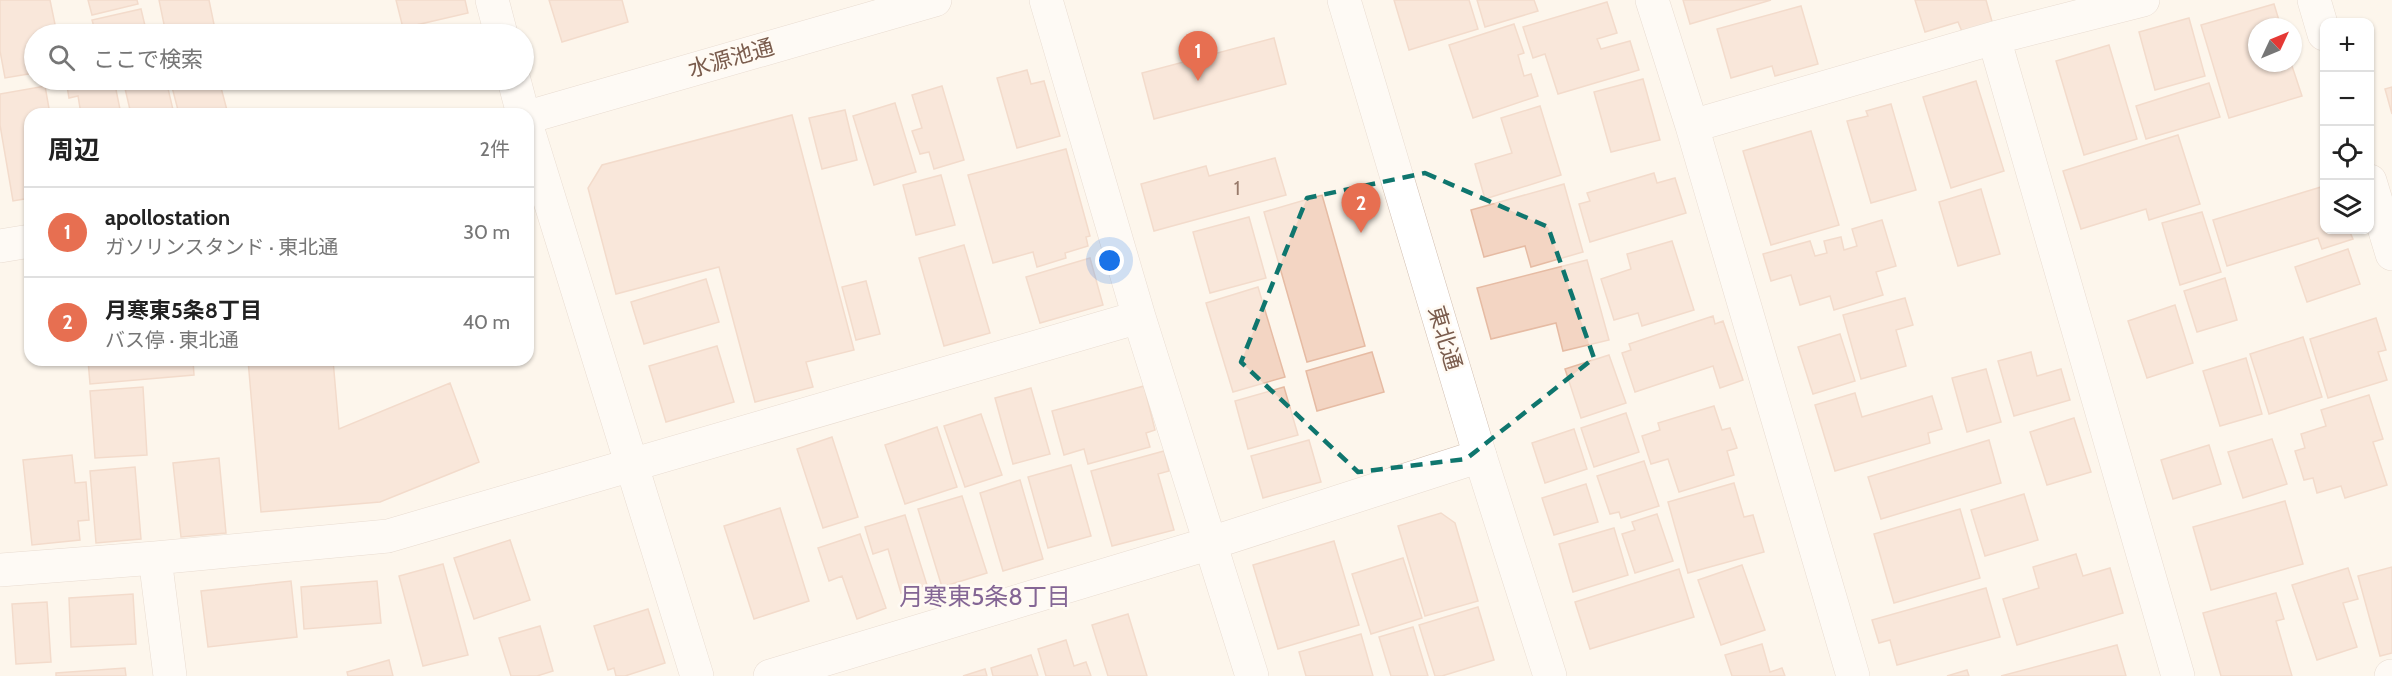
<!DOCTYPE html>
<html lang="ja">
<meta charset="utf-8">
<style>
body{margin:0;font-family:Cabin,"Noto Sans JP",sans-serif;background:#f2f2f2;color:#222}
.controls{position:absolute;right:18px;top:18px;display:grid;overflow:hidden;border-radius:12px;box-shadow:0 2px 4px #0004}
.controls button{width:54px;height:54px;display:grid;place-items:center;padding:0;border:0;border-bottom:2px solid #e0e0e0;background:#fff;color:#222;font:30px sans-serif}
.compass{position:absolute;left:2248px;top:18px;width:54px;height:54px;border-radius:50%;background:#fff;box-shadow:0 2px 4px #0004;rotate:46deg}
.you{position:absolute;left:1110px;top:261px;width:21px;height:21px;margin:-15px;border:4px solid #fff;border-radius:50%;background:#1a73e8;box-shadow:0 0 0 9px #1a73e833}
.badge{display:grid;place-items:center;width:39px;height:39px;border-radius:50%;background:#e76f51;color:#fff;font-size:20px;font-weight:700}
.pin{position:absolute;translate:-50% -50px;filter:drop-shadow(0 2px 3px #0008)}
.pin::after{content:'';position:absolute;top:32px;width:21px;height:18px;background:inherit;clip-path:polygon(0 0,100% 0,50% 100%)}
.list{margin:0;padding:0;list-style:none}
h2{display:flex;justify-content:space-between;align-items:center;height:78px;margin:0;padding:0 24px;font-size:26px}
h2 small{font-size:20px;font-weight:400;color:#767676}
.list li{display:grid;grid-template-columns:39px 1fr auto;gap:18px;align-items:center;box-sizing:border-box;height:90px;padding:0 24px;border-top:2px solid #e0e0e0}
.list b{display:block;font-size:22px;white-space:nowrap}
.list p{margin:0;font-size:20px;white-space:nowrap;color:#767676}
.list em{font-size:20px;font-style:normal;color:#767676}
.icon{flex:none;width:33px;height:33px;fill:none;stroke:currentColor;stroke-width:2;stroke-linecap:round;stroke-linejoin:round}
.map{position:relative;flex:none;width:2392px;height:676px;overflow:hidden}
.search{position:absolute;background:#fff;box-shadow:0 2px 4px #0004;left:24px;top:24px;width:510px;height:66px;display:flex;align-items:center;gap:15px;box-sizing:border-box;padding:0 21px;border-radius:33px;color:#767676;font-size:22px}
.panel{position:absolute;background:#fff;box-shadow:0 2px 4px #0004;left:24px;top:108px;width:510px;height:258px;border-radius:18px}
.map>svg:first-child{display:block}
</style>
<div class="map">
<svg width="2392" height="676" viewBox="0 0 2392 676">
<rect width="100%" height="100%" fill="#fdf6ec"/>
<path fill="#f3d5c3" stroke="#e6bba3" stroke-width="1.5" d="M0 0H50L57 34H34V73L5 78 0 51Z
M88 0H137L138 4 92 15Z
M159 0H209L216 34H166Z
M396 0H465L468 13 403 28Z
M549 0H622L628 22 562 42Z
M1394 0H1469L1478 29 1409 50Z
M1477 0H1534L1538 11 1485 27Z
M1683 0H1771L1690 24Z
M1915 0H1986L1993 25 1963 34 1958 22 1925 32Z
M1607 2 1617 33 1597 39 1601 49 1630 41 1639 70 1558 94 1545 54 1533 58 1523 27Z
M2274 4 2281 27H2257V63H2291L2302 96 2229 118 2201 25Z
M1801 6 1818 64 1775 76 1772 66 1731 78 1717 29Z
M141 9 147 34H96L92 20Z
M2189 18 2205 76 2155 90 2139 32Z
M1514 24 1524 53 1518 55 1524 76 1531 74 1538 96 1473 118 1449 45Z
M1274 38 1286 84 1154 119 1142 73Z
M2109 45 2137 139 2084 155 2056 61Z
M1027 70 1031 84 1044 81 1060 136 1017 148 997 78Z
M1643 79 1660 140 1611 152 1594 92Z
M66 80H114L121 114H81L78 96 69 98Z
M123 80H166L174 114H131Z
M183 80H219L228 114H179L172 87 184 84Z
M1976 81 2004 171 1951 188 1923 97Z
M2209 83 2220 117 2146 139 2136 106Z
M45 86 50 114H30V198L13 201 0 125V94Z
M942 86 964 160 934 169 929 152 920 154 912 131 922 128 912 95Z
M2392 87V114L2385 89Z
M895 103 916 172 874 185 853 116Z
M1891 104 1916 190 1871 203 1847 121 1868 116 1866 111Z
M1540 106 1561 175 1485 199 1475 164 1512 153 1501 118Z
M845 110 857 160 822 169 809 118Z
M792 115 854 350 806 362 813 387 755 402 719 267 616 294 588 188 602 165Z
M1811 131 1839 225 1771 245 1743 151Z
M2178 135 2200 204 2149 220 2146 209 2081 229 2063 171Z
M1066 149 1090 236 1086 237 1088 246 1065 253 1066 258 1037 267 1033 252 993 263 968 175Z
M1275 158 1286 195 1154 231 1141 184 1206 166 1209 176Z
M1654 173 1657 183 1675 178 1686 213 1590 242 1579 204 1590 201 1587 193Z
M941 175 955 225 916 235 903 185Z
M1564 184 1583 252 1531 267 1525 246 1484 257 1471 210Z
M2324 186V230H2349L2353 239 2322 249 2318 238 2227 266 2213 220Z
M1981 189 2000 254 1958 266 1939 202Z
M1322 195 1365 346 1307 362 1264 212Z
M2202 212 2221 272 2180 285 2162 223Z
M1249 217 1266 278 1210 293 1193 232Z
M1882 220 1896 266 1876 272 1883 295 1834 310 1830 296 1800 305 1791 275 1771 281 1763 254 1810 241 1815 256 1827 253 1824 241 1841 237 1844 250 1857 246 1852 229Z
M1672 241 1694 310 1642 326 1638 313 1614 320 1601 279 1631 269 1627 254Z
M964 245 990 333 944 346 919 258Z
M2348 249 2360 284 2307 302 2295 267Z
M1090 258 1103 305 1040 323 1026 277Z
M1587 260 1609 340 1563 351 1556 323 1491 339 1477 288Z
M2225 278 2237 320 2197 332 2184 291Z
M706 279 719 322 644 344 631 302Z
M866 281 880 334 856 340 842 287Z
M1258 287 1285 377 1233 392 1206 303Z
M1905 298 1913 325 1896 330 1906 366 1861 379 1843 315Z
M2175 305 2193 363 2147 378 2128 321Z
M1713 316 1715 324 1723 321 1743 380 1720 388 1713 366 1635 392 1622 353 1631 350 1629 344Z
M2376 318 2386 350 2378 352 2387 380 2328 398 2310 339Z
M1840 334 1855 381 1813 394 1798 347Z
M2303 337 2322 397 2269 414 2250 354Z
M717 346 734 402 666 422 649 366Z
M1372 352 1384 392 1317 411 1306 371Z
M2031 352 2037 376 2061 369 2070 400 2014 416 1998 361Z
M1609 355 1626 403 1581 418 1565 369Z
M2246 358 2262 414 2220 426 2203 371Z
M88 360H193L194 375 90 384Z
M248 360H333L339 429 450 383 479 462 380 502 261 512Z
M1986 369 2001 422 1967 432 1952 378Z
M1144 386 1155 430 1146 433 1150 447 1088 464 1084 449 1064 455 1052 411Z
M143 387 147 455 95 458 90 391Z
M1284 387 1298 435 1248 449 1235 401Z
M1031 388 1050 454 1013 464 995 398Z
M1855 393 1862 417 1932 396 1942 429 1928 433 1930 443 1835 471 1815 405Z
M2369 395 2383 439 2373 442 2387 485 2345 498 2341 486 2317 493 2313 478 2304 480 2295 451 2305 448 2301 434 2326 426 2321 410Z
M1714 406 1722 430 1730 428 1737 448 1727 451 1734 475 1679 492 1668 459 1651 464 1642 436 1660 430 1658 423Z
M1626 413 1639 452 1594 467 1581 428Z
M981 414 1002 475 965 487 944 426Z
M2074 418 2091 472 2047 485 2030 432Z
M937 427 957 487 905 504 885 445Z
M1574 429 1587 469 1545 483 1532 443Z
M832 437 858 517 823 528 797 449Z
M2272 439 2287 484 2243 498 2228 452Z
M1309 440 1321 482 1263 498 1251 456Z
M1989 440 2001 483 1881 519 1868 477Z
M2209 445 2221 484 2173 499 2161 460Z
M1164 451 1169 471 1158 474 1174 530 1112 546 1091 471Z
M72 455 75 483 86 482 89 520 78 521 80 540 32 545 23 460Z
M219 458 226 533 181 537 173 463Z
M1644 461 1659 506 1621 518 1619 512 1610 514 1597 476Z
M1071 465 1091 536 1048 548 1028 477Z
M135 467 141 539 96 543 90 471Z
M1020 480 1043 559 1003 571 980 493Z
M1734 483 1744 517 1753 515 1764 552 1688 573 1668 502Z
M1586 484 1598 522 1554 535 1542 498Z
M2024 494 2038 540 1985 556 1971 510Z
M962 496 987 573 942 587 918 509Z
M2285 501 2303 564 2211 590 2193 527Z
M780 508 809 601 754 619 724 526Z
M1960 509 1980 578 1894 603 1874 534Z
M1441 513 1455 523 1478 601 1425 616 1398 526Z
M1657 514 1673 561 1635 573 1622 534 1635 530 1632 522Z
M905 515 927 585 901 593 888 549 873 554 865 527Z
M1614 528 1628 575 1573 592 1559 544Z
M860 534 886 608 857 619 842 576 829 581 818 548Z
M510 540 530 600 474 619 454 558Z
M1334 541 1359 625 1278 649 1253 565Z
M2076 554 2083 576 2110 568 2123 613 2017 645 2003 599 2039 588 2033 567Z
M1403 558 1422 618 1371 634 1352 574Z
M443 564 468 655 423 666 399 576Z
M1742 565 1765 630 1721 645 1698 580Z
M2392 567V653L2380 656 2358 576Z
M2348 568 2358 599 2343 603 2357 647 2317 660 2292 585Z
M1679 569 1694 617 1590 649 1575 602Z
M291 581 297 637 208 647 201 591Z
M377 581 381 623 304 629 301 587Z
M1986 588 2000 637 1897 665 1890 640 1879 643 1872 620Z
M2276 593 2284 619 2276 621 2292 676H2221L2203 613Z
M133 594 136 644 71 647 69 598Z
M47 602 51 662 16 664 12 604Z
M1478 607 1494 660 1442 676H1435L1419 625Z
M648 609 665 663 625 676H616L614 668 608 670 594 626Z
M1128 614 1147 676H1108L1092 625Z
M540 626 553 671 537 676H511L499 638Z
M1413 627 1428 676H1391L1379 637Z
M1361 634 1373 676H1306L1299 652Z
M1066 640 1074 666 1086 662 1091 676H1046L1038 649Z
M1762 644 1770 672 1782 668 1785 676H1732L1725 655Z
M2117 645 2126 676H2001Z
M1031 655 1038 676H993L991 668Z
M389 660 393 676H348L347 672Z
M125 668 126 676H56V673Z
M985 669 987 676H963Z
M1967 670 1969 676H1947Z"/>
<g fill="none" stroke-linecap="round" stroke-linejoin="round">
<defs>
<path id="minor" d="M492 0 501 34
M1046 0 1139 317 1252 676
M1652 0 1692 126 1853 676
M2314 0 2324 34
M1994 38 2178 676
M514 80 523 114
M1692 126 1994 38 2143 0
M528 130 697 676
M2370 181 2392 254
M155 558 170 676
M0 570 155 558 388 536 1139 317
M770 676 1211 543 1480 456
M2391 676H2392"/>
<path id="tertiary" d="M1344 0 1480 456 1550 676
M528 117 935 0
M0 246 30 241"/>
</defs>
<use href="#minor" stroke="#d1beb0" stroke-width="34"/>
<use href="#tertiary" stroke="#d1beb0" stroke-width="34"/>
<use href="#minor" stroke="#fff" stroke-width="33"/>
<use href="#tertiary" stroke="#fff" stroke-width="33"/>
</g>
<path d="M0 0H2392V676H0ZM1425 173 1548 227 1594 358 1466 459 1358 472 1241 362 1307 198Z" fill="#fdf6ec" fill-opacity=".55" fill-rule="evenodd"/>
<path fill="none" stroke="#0f766e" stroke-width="4.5" stroke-dasharray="12 8" stroke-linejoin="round" d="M1425 173 1548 227 1594 358 1466 459 1358 472 1241 362 1307 198Z"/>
<g text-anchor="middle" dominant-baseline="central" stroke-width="5" stroke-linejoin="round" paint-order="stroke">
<g font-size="20" fill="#987a6a">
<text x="1237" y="188">1</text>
</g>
<g font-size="22" fill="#7a5c4d" stroke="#fffaf3">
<text transform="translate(731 58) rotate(-16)">水源池通</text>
<text transform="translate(1445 338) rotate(73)">東北通</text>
</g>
<g font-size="24" fill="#846695" stroke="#fffaf3">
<text x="985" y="596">月寒東5条8丁目</text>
</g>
</g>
</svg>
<div class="controls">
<button>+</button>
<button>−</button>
<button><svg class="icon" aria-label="locate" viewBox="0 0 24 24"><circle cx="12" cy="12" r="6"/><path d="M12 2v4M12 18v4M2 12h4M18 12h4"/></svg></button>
<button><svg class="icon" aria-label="layers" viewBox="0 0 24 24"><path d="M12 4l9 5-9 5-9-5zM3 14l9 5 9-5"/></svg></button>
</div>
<svg class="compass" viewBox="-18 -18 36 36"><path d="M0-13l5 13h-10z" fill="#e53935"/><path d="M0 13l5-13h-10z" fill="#767676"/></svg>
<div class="you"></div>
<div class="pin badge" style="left:1198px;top:81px">1</div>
<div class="pin badge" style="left:1361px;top:233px">2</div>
<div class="search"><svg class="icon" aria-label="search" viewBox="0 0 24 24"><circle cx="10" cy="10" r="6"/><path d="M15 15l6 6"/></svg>ここで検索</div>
<section class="panel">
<h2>周辺<small>2件</small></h2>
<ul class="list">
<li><span class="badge">1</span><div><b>apollostation</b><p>ガソリンスタンド · 東北通</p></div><em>30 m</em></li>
<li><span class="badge">2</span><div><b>月寒東5条8丁目</b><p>バス停 · 東北通</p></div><em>40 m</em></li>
</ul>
</section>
</div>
